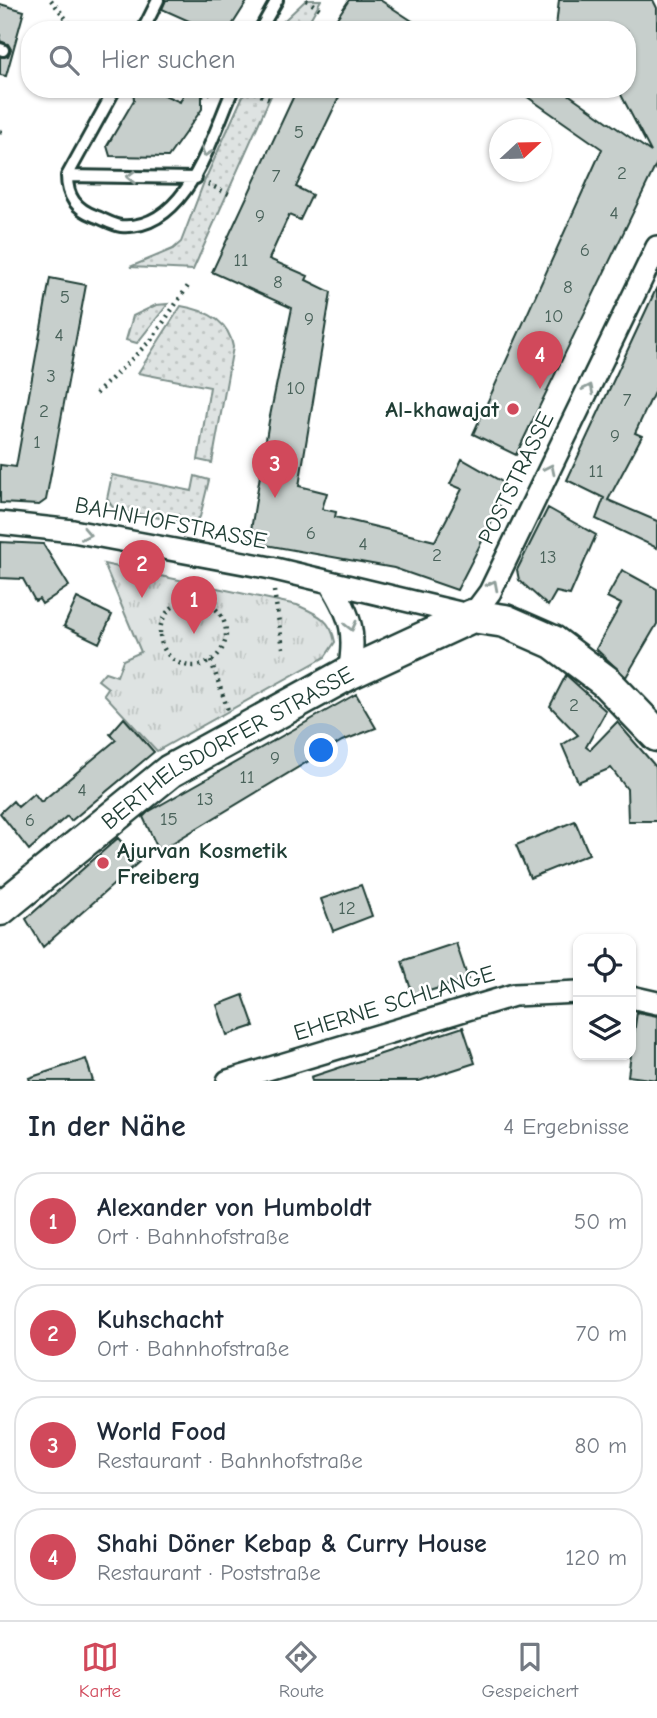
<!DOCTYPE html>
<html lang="de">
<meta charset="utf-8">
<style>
body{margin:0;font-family:"Comic Neue",sans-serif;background:#f2f2f3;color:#1f2937}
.controls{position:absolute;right:21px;bottom:21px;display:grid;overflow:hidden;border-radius:14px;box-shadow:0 2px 5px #0004}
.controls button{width:63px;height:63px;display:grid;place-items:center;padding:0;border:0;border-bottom:2px solid #e0e1e3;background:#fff;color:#1f2937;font:35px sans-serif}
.compass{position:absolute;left:489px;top:119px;width:63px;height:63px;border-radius:50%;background:#fff;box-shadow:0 2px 5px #0004;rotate:68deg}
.you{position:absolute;left:322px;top:751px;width:24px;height:24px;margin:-18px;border:5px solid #fff;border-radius:50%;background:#1a73e8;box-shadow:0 0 0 10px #1a73e833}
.badge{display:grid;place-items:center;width:46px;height:46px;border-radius:50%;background:#d1495b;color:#fff;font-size:23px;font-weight:700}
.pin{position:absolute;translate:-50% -58px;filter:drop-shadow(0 2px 4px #0008)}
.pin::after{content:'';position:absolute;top:37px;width:24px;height:21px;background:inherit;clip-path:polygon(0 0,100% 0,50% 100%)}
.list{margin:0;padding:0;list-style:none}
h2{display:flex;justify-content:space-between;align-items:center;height:91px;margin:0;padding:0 28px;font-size:30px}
h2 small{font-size:23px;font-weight:400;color:#747a83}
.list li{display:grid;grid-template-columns:46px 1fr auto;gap:21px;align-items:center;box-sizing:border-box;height:98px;margin:0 14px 14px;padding:0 14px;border:2px solid #e0e1e3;border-radius:28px}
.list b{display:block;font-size:26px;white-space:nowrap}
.list p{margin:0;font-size:23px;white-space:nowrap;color:#747a83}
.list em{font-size:23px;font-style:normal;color:#747a83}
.icon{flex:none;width:38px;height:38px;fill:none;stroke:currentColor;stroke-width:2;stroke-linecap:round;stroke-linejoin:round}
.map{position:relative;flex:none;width:657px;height:1081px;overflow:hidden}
.search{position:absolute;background:#fff;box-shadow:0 2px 5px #0004;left:21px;right:21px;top:21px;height:77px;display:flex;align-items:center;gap:18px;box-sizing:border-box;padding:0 24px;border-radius:28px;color:#747a83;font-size:26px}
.sheet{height:539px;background:#fff}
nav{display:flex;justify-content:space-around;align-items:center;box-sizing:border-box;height:98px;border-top:2px solid #e0e1e3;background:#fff;font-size:19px;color:#747a83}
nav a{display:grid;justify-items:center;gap:4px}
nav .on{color:#d1495b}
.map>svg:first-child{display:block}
</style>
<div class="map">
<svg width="657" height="1081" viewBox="0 0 657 1081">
<defs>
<pattern id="grass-dots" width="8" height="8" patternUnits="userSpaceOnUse" patternTransform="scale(1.75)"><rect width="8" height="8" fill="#dee3e2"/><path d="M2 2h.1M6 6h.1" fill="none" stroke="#bec4c2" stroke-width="1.8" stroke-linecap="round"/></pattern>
<pattern id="park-tufts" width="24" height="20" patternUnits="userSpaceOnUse" patternTransform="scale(1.75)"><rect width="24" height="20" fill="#dee3e2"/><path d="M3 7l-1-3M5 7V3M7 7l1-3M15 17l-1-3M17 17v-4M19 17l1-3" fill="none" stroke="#bec4c2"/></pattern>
</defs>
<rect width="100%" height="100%" fill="#fff"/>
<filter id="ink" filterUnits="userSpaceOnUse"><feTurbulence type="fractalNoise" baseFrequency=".0143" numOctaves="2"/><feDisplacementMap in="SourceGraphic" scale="14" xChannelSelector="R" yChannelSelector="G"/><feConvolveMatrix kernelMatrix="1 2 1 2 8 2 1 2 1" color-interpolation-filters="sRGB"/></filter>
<g filter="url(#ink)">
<path fill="url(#grass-dots)" stroke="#7e908b" stroke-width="2" d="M306 0H321L304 30H274Z
M246 89H274L193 270 130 267 173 249 181 242 204 182Z
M168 304 137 343 126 340 133 316 156 305Z
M181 306C206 310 229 321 233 347L212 463 198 460 210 387 138 373Z
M112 475 192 491 195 476 209 480 200 517 190 524 114 509 107 499Z"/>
<path fill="url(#park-tufts)" stroke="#7e908b" stroke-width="2" d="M104 564 297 605C317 614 331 619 335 642L325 657 157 751 104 694 108 688 98 680 105 672 117 676 123 660 141 652Z"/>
<path fill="#c7cfcc" stroke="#1f3d34" stroke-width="2" d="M166 0H248L229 30H209L162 9Z
M349 0H380L426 30H329Z
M559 0H653L657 8V163L516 455 473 434 602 149 516 89H561L651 152 618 89H627V30L556 27Z
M0 4 24 11 6 76 0 75V57L8 56 11 49 8 44 0 41Z
M133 89H151L180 102 186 89H202V109L168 157 110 156 107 146 134 100Z
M297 89H343L296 187 312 195 300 220 289 215 269 259 308 276 306 280 331 292 299 486 327 493 322 509 336 512 335 517 435 541 462 489 450 484 462 459 504 483 495 504 500 506 457 590 394 568 249 542 269 421 292 308 212 272Z
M50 278 86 285 46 500 39 505 0 503V465L16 467Z
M657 287V386L635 433 642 436 608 500 657 521V548L596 519 604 498 567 480Z
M548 508 596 535 570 595 556 592 548 606 519 580 517 570Z
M0 542 43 544 69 586 42 604 39 599 35 601 23 579 0 578Z
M622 570 657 589V624L626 677 596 649 621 604 607 597Z
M77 598 112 615 99 643 64 626Z
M566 675 606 711 586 747 590 750 617 722 656 767 657 821H628L627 789 611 768 578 782 562 745 578 735 550 706Z
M356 694 376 728 342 741 159 851 143 817 148 812Z
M124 718 154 752 71 821 67 816 29 850 0 813 13 801 18 807 34 793 41 802 116 740 110 734Z
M575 821 589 854 530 878 516 845Z
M118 838 139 862 43 947 26 919Z
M361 885 372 916 333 931 321 899Z
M456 943 468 979 413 996 402 961Z
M243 995 254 1026 227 1035 217 1005Z
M637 1012 657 1016V1080L628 1076Z
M463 1027 475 1063 419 1081H312L311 1077Z
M86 1059 93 1081H30L29 1078Z"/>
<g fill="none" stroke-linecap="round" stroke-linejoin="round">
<defs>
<path id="lane" d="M143 30 158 0
M260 30 277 0
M0 49 3 50
M115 89 67 176C67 197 76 209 95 216 103 219 113 225 121 226 187 231 212 136 233 89
M67 176 196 178"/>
<path id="street" d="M0 523 73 531 271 568 472 616 490 592 657 247
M331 584C352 618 356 634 349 673
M631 997 657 1003
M228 1081 514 995 578 992"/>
<g id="secondary">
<path id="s1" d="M0 909 170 771 349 673 472 616 505 621 553 642 605 681 657 735"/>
</g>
</defs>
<use href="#lane" stroke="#1f3d34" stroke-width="16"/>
<use href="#street" stroke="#1f3d34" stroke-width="26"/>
<use href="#secondary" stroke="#1f3d34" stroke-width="37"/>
<path stroke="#1f3d34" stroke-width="4.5" stroke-dasharray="2 5" stroke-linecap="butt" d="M51 0 75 30
M306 0 320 9
M248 89 271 100
M202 96 214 91
M0 131 4 132
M208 184 229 194
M96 394 152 339 188 286
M274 591 283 648
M160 633a33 33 0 1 1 66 0a33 33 0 1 1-66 0Z
M200 601 202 574
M211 661 228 710"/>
<use href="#lane" stroke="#fff" stroke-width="10"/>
<use href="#street" stroke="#fff" stroke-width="21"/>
<use href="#secondary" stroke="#fff" stroke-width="32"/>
</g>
<defs><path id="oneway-chevron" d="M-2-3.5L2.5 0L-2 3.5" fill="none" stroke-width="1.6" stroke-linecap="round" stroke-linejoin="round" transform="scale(1.75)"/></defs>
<g stroke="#8f9e9a">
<use href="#oneway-chevron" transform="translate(206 152) rotate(112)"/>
<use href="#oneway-chevron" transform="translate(131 177) rotate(-179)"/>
<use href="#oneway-chevron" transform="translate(589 389) rotate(-64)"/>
<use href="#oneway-chevron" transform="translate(550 469) rotate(-64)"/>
<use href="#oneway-chevron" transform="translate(86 534) rotate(11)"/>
<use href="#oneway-chevron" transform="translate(493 585) rotate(-63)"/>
<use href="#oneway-chevron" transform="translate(351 626) rotate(76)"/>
</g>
</g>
<g fill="#d1495b" stroke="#fff" stroke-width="2.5">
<circle cx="513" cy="409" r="7"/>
<circle cx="103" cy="863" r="7"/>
</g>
<g text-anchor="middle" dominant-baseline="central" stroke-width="5" stroke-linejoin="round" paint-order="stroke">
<g font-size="19" fill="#49625a">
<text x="299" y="132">5</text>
<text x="622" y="173">2</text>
<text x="276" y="176">7</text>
<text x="614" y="213">4</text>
<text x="260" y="216">9</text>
<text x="585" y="250">6</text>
<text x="241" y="260">11</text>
<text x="278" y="282">8</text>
<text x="568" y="287">8</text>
<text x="65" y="297">5</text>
<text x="554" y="316">10</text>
<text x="309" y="319">9</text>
<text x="59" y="335">4</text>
<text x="51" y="376">3</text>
<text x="296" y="388">10</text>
<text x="627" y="400">7</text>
<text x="44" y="411">2</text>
<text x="615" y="436">9</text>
<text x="37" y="442">1</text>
<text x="596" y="471">11</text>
<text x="311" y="533">6</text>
<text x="363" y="544">4</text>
<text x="437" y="555">2</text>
<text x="548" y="557">13</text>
<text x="574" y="705">2</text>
<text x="275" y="758">9</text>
<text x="247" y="777">11</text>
<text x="82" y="790">4</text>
<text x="205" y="799">13</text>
<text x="169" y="819">15</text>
<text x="30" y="820">6</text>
<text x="347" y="908">12</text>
</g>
<g font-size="23" font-weight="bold" fill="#1f3d34" stroke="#fff" text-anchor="end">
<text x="499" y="409">Al-khawajat</text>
<text x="117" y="850" text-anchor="start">Ajurvan Kosmetik<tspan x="117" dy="26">Freiberg</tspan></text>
</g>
<g font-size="23" fill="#1f3d34" stroke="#fff">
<text transform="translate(516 478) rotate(-64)">POSTSTRASSE</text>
<text transform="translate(171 523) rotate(11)">BAHNHOFSTRASSE</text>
<text stroke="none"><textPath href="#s1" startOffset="280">BERTHELSDORFER STRASSE</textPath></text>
<text transform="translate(394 1003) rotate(-17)">EHERNE SCHLANGE</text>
</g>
</g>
</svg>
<div class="controls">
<button><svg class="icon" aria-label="locate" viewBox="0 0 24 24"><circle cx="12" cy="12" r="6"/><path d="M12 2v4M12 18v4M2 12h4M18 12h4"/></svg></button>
<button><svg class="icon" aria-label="layers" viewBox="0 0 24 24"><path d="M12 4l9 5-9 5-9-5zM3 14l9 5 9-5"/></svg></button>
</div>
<svg class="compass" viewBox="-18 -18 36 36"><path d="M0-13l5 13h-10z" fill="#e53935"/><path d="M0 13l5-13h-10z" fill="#747a83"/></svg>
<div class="you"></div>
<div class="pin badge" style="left:194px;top:634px">1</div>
<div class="pin badge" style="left:142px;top:598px">2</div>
<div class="pin badge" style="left:275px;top:498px">3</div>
<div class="pin badge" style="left:540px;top:389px">4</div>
<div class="search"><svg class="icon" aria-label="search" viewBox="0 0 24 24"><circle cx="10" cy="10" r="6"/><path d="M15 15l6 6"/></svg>Hier suchen</div>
</div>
<section class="sheet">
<h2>In der Nähe<small>4 Ergebnisse</small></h2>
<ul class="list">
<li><span class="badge">1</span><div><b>Alexander von Humboldt</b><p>Ort · Bahnhofstraße</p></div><em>50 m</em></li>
<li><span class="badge">2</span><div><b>Kuhschacht</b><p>Ort · Bahnhofstraße</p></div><em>70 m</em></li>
<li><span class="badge">3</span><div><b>World Food</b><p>Restaurant · Bahnhofstraße</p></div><em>80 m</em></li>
<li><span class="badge">4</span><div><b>Shahi Döner Kebap &amp; Curry House</b><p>Restaurant · Poststraße</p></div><em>120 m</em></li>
</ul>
</section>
<nav>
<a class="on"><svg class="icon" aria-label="map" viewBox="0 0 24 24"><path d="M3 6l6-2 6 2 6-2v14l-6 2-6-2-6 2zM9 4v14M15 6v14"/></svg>Karte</a>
<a><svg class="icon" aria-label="directions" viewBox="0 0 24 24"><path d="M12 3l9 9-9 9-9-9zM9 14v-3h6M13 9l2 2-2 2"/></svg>Route</a>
<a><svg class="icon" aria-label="saved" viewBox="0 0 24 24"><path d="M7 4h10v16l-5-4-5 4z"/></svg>Gespeichert</a>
</nav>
